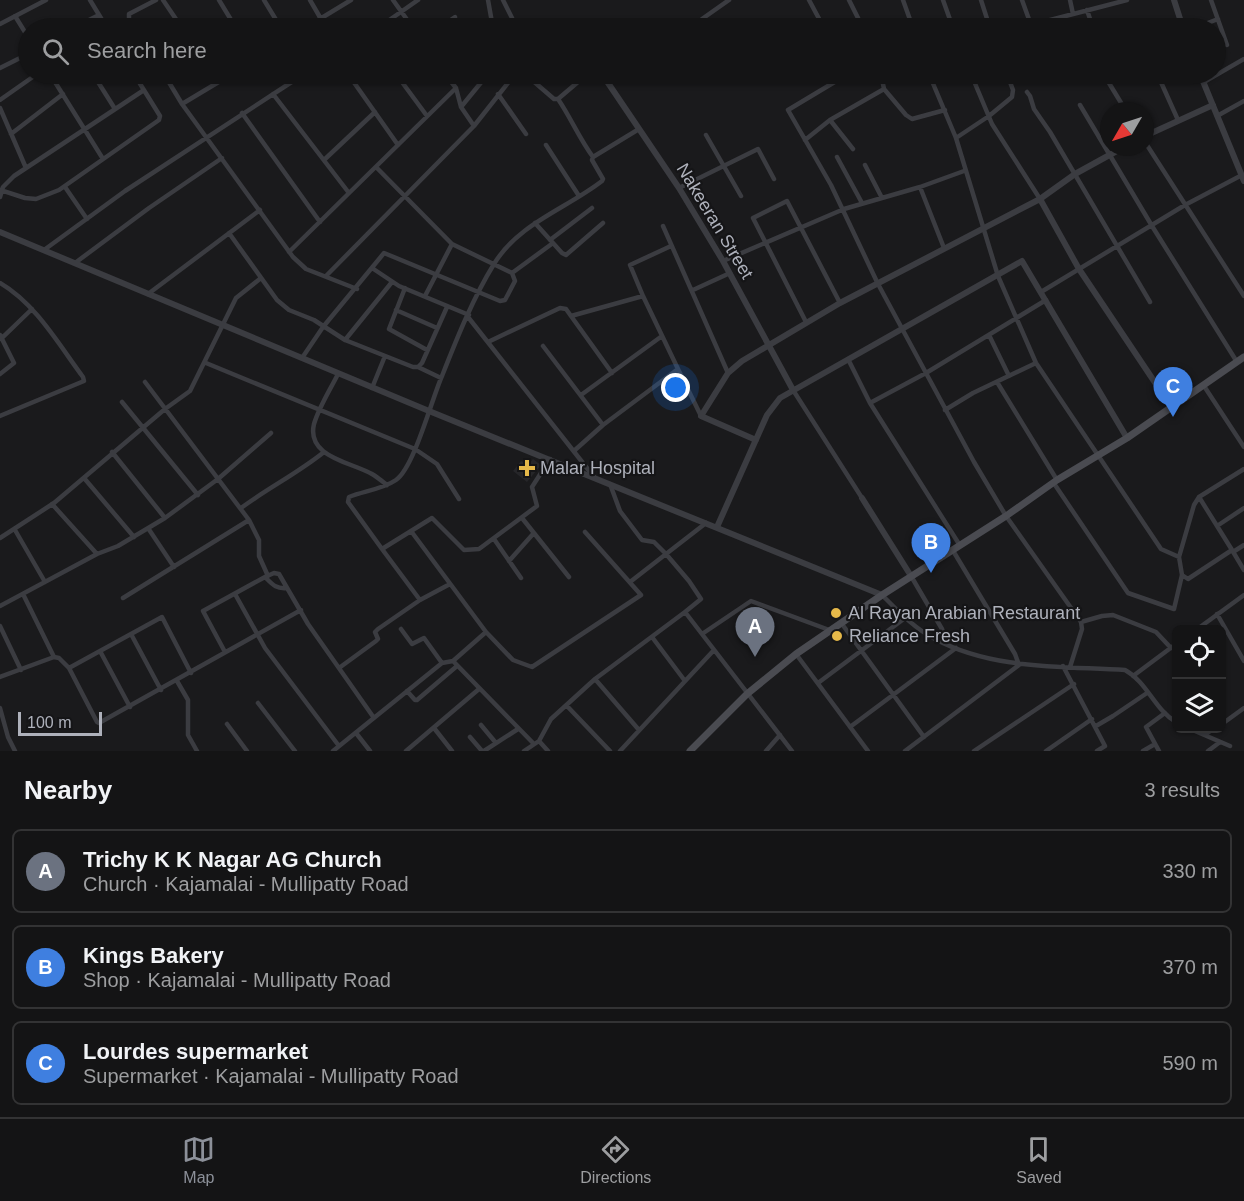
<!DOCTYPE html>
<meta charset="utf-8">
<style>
body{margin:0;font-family:Helvetica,sans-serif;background:#212122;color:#f1f3f6}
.controls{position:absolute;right:18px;bottom:18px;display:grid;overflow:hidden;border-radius:9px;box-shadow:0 2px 4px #0004}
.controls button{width:54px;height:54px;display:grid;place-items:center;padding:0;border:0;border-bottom:2px solid #333334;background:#141415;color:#f1f3f6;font:30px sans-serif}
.compass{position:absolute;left:1100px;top:102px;width:54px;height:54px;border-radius:50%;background:#141415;box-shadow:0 2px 4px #0004;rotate:231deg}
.scale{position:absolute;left:18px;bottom:15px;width:84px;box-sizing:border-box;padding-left:6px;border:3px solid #aeb1bb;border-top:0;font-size:16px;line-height:21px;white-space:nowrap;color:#aeb1bb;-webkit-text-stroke:4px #151517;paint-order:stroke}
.you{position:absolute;left:676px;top:388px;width:21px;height:21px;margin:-15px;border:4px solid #fff;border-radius:50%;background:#1a73e8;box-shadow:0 0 0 9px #1a73e833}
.badge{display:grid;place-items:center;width:39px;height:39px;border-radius:50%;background:#8c9099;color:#fff;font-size:20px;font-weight:700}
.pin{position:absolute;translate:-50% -50px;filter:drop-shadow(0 2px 3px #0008)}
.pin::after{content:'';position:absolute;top:32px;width:21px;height:18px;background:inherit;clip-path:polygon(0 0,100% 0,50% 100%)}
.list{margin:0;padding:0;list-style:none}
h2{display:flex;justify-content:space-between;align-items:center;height:78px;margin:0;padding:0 24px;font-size:26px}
h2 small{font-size:20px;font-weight:400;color:#9d9ea0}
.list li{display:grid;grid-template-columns:39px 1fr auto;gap:18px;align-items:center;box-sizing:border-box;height:84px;margin:0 12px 12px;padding:0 12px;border:2px solid #333334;border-radius:9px}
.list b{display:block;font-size:22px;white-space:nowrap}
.list p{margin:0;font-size:20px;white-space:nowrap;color:#9d9ea0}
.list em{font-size:20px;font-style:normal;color:#9d9ea0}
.icon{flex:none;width:33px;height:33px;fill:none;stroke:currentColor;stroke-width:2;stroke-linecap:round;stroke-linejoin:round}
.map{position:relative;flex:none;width:1244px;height:751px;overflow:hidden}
.search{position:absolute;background:#141415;box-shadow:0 2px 4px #0004;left:18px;right:18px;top:18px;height:66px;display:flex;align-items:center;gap:15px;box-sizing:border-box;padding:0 21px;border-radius:33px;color:#9d9ea0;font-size:22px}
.sheet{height:366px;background:#141415}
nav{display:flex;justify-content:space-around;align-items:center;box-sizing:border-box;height:84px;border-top:2px solid #333334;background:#141415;font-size:16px;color:#9d9ea0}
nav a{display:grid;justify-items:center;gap:3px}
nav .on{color:#8c9099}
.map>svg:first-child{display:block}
</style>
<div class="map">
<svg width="1244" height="751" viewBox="0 0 1244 751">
<rect width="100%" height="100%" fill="#1a1a1c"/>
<path fill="#262629" d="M533 459 541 465 527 482 513 471 521 461 529 464Z"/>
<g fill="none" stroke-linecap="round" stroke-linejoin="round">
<path stroke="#3b3c41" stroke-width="4.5" d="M90 0 107 28
M163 0 182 28
M219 0 236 28
M264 0 281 28
M310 0 321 19
M393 0 413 28
M488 0 493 28
M503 0 517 28
M809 0 824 28
M849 0 863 28
M903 0 913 28
M943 0 953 28
M981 0 990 28
M1022 0 1031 25 1127 0
M1070 0 1073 14
M1211 0 1227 45
M1087 10 1093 28
M15 16 28 37
M702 19 729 0
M0 24 46 0
M73 28 99 15
M135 28 129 19V14L156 0
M305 28 351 0
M378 28 418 0
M439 28 455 17
M1013 28 1031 25
M1195 28 1218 19
M0 68 28 54
M50 74 103 159
M93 74 115 109
M164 74 182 104
M211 74 217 83
M232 74 182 104 293 257 306 269 357 289
M348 74 398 145
M396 74 427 116
M525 74 554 99H558L585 76
M848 74 788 110 831 185 878 284 974 462 1006 516 1081 622 1082 629 1070 667
M881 74 884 89 906 115 912 119 945 110
M929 74 956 138 998 276 1036 363 1161 549 1179 557 1194 505 1199 497 1232 550 1188 579 1182 575 1179 557
M971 74 992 124 1040 199
M1106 74 1109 83 1126 111
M138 79 146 74
M1160 80 1178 120
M452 82 464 74
M1204 82 1244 59
M456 88 461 107 474 126
M1027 92 1030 96 1034 109 1050 132 1150 302
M273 94 349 193
M498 94 526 134
M558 99C571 118 579 138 593 157
M0 100 37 74
M1080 105 1152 226 1237 362
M461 107 488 74
M0 108 26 168
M242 113 320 222
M1217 116 1244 101
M830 120 853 149
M11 134 63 94
M706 135 741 196
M956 138 989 116 1012 97 1013 90 1007 74
M805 140 830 120 884 89
M1145 142 1244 296
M546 145 579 196
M837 157 862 203
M324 160 375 112
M865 165 882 198
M65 187 87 219
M920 187 944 248
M679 188 758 149 774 179
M0 190 25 198 36 199 59 190 159 120 160 116 134 74
M0 197 3 187 14 176 144 90
M535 223 562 253 566 255 603 223
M663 226 728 373
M229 233 277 300 289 310 314 320 345 340 413 367H418L422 363 447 307
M550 240 592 208
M44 250 125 191 304 74
M289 252 456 88 445 74
M723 261 844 209 920 187 964 171
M75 263 149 208 222 158
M372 268 399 286 469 315
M512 273 553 243
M326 276 474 126 515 74
M0 283C36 304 59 345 83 377L84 381 0 416
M405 288 389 329 427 350
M693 290 730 273
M1041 292 1185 205 1242 175
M148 294 260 210
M425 296 452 244
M643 296 630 265 671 246
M396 310 437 328
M571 316 612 373
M468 317 594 477
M806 322 753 218 787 201 840 303
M0 335 14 363 0 374
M989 335 1009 376
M1 339 32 309
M345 340 392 282
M488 342 560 308 566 309 571 316 643 296 678 369 603 425 575 450
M543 346 603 425
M302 358 323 327 384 253 500 301 505 300 515 281 512 273 452 244 376 167
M848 359 870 403 959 544
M206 363 415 449 437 464 459 499
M418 367 441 378
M678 369 701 416
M338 374C330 390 319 407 314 424 306 457 351 462 372 474 377 477 382 481 387 485
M145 382 249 520 259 540V556L268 576
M997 382 1057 480
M1204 386 1244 447
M372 388 385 356
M793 390 862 498
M581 395 662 336
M122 402 198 495
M870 403 926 373 1046 300
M945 410 973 393 1036 363
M112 452 165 518
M550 459 532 487 537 506 479 549 464 550 432 518 382 549 348 502 349 497C364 491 383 489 396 480 414 468 432 398 442 376 457 338 473 298 494 264 519 223 566 209 602 181L603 179 592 160 593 157 639 129
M84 478 134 537
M1053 482 1128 593 1174 609 1182 575
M610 484 620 511 642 540 654 542 666 554 630 582
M1199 497 1244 469
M52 504 97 554
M241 508C268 488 298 473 324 452
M522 518 569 577
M706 523 666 554 689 581 701 599 685 612 792 751
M1217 526 1244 508
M148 528 174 567
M15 530 45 582
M411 531 486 632 453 661 534 744
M0 538 54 503 165 409 190 391 236 298 261 278
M494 539 521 578
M382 549 420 600
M1232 550 1244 570
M1233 552 1244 545
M509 561 533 534
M911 576 942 629 947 644
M265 577C273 585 276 589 287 588
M23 594 54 657 59 658 69 668 97 722 99 723 301 610
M235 594 265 648 339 746
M882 595C898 611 915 629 935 639 993 670 1062 666 1125 670 1147 682 1155 710 1176 722
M123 598 249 520
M0 606 97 554 118 546 165 518 218 479 271 433
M1217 614 1244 661
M1081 622 1102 616 1113 615 1156 632 1171 648
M842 624 924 737
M0 626 21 670
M401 629 412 644 424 638 442 663
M1196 630 1244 595
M486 632 513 660 532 667 641 595 585 532
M131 634 161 690
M702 634 751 601 832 631
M652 637 685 681
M100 651 130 707
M225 652 203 611 265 577 274 573 279 574 308 624 374 718
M796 654 868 751
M1063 666 1105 746 1097 751
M69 668 162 617 191 673
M339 668 376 641 378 639 375 632 378 629 420 600 450 584
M1133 676 1176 644
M0 677 54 657
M595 679 639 730
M177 681 188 700V735L197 751
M818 683 905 618
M407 691 415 700H417L457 666
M258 703 295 751
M567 706 610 751
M0 708 8 737 15 751
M227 724 247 751
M1222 724 1244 708
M481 725 496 743
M1096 726 1113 716 1147 693
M850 727 956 648
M434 728 452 751
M1188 728 1230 746
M356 733 370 751
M1205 735 1214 728
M470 737 482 751
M539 741 551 719 595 679 685 612
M333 751 442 663 453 661
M406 751 479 689
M484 751 518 729
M524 751 539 741 548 751
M620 751 714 650
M766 751 780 735
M905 751 1019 665 1015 654 952 549
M974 751 1074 684
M1046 751 1092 719
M1143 751 1155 744
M1159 751 1146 727 1165 713
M1208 751 1220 742"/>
<path stroke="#3b3c41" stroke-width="6" d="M1174 0 1183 28
M602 74 679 188 723 261 793 390
M1200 74 1244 181
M1145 136 1213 105
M1040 199 1079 269 1172 408
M0 232 429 411 882 595
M756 440 701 416 728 373 742 361 840 303 1040 199 1075 174 1124 147
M862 498 911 576
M717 527 767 415 780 398 1022 261 1127 438"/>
<path stroke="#4a4b51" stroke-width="7" d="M690 751 747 694 796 654 882 595 1006 516 1057 480 1127 438 1244 357"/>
</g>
<g fill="#e5b849" stroke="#151517" stroke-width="2">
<path d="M524 459h6v6h6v6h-6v6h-6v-6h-6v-6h6z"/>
<circle cx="836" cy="613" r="6"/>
<circle cx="837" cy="636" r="6"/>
</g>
<g text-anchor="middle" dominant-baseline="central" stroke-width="4.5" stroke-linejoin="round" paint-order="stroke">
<g font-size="18" fill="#aeb1bb" stroke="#151517">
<text transform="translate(715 221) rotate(59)">Nakeeran Street</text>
</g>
<g font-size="18" fill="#aeb1bb" stroke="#151517" text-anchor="start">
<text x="540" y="468">Malar Hospital</text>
<text x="848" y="613">Al Rayan Arabian Restaurant</text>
<text x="849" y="636">Reliance Fresh</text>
</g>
</g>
</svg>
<div class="controls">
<button><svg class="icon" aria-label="locate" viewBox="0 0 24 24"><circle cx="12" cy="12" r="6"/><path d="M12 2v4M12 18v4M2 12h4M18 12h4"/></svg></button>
<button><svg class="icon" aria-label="layers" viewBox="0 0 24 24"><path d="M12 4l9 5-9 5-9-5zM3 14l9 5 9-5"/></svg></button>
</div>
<svg class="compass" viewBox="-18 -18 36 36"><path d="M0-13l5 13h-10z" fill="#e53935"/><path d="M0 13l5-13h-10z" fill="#9d9ea0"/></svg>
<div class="scale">100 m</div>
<div class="you"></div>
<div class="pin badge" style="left:755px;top:657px;background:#6b7280">A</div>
<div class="pin badge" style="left:931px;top:573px;background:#3f7fe0">B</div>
<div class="pin badge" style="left:1173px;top:417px;background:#3f7fe0">C</div>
<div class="search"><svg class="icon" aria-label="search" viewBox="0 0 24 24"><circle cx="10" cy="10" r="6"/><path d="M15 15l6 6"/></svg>Search here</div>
</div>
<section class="sheet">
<h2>Nearby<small>3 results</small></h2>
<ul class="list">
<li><span class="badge" style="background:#6b7280">A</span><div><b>Trichy K K Nagar AG Church</b><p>Church · Kajamalai - Mullipatty Road</p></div><em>330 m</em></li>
<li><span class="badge" style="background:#3f7fe0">B</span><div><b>Kings Bakery</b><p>Shop · Kajamalai - Mullipatty Road</p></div><em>370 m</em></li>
<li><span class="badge" style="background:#3f7fe0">C</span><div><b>Lourdes supermarket</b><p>Supermarket · Kajamalai - Mullipatty Road</p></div><em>590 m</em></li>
</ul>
</section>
<nav>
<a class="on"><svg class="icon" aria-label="map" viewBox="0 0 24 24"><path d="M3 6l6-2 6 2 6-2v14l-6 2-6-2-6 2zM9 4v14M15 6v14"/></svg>Map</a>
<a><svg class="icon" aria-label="directions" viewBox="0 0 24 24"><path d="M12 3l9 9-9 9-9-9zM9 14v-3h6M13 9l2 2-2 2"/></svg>Directions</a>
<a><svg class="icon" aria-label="saved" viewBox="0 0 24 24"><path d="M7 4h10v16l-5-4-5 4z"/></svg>Saved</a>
</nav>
